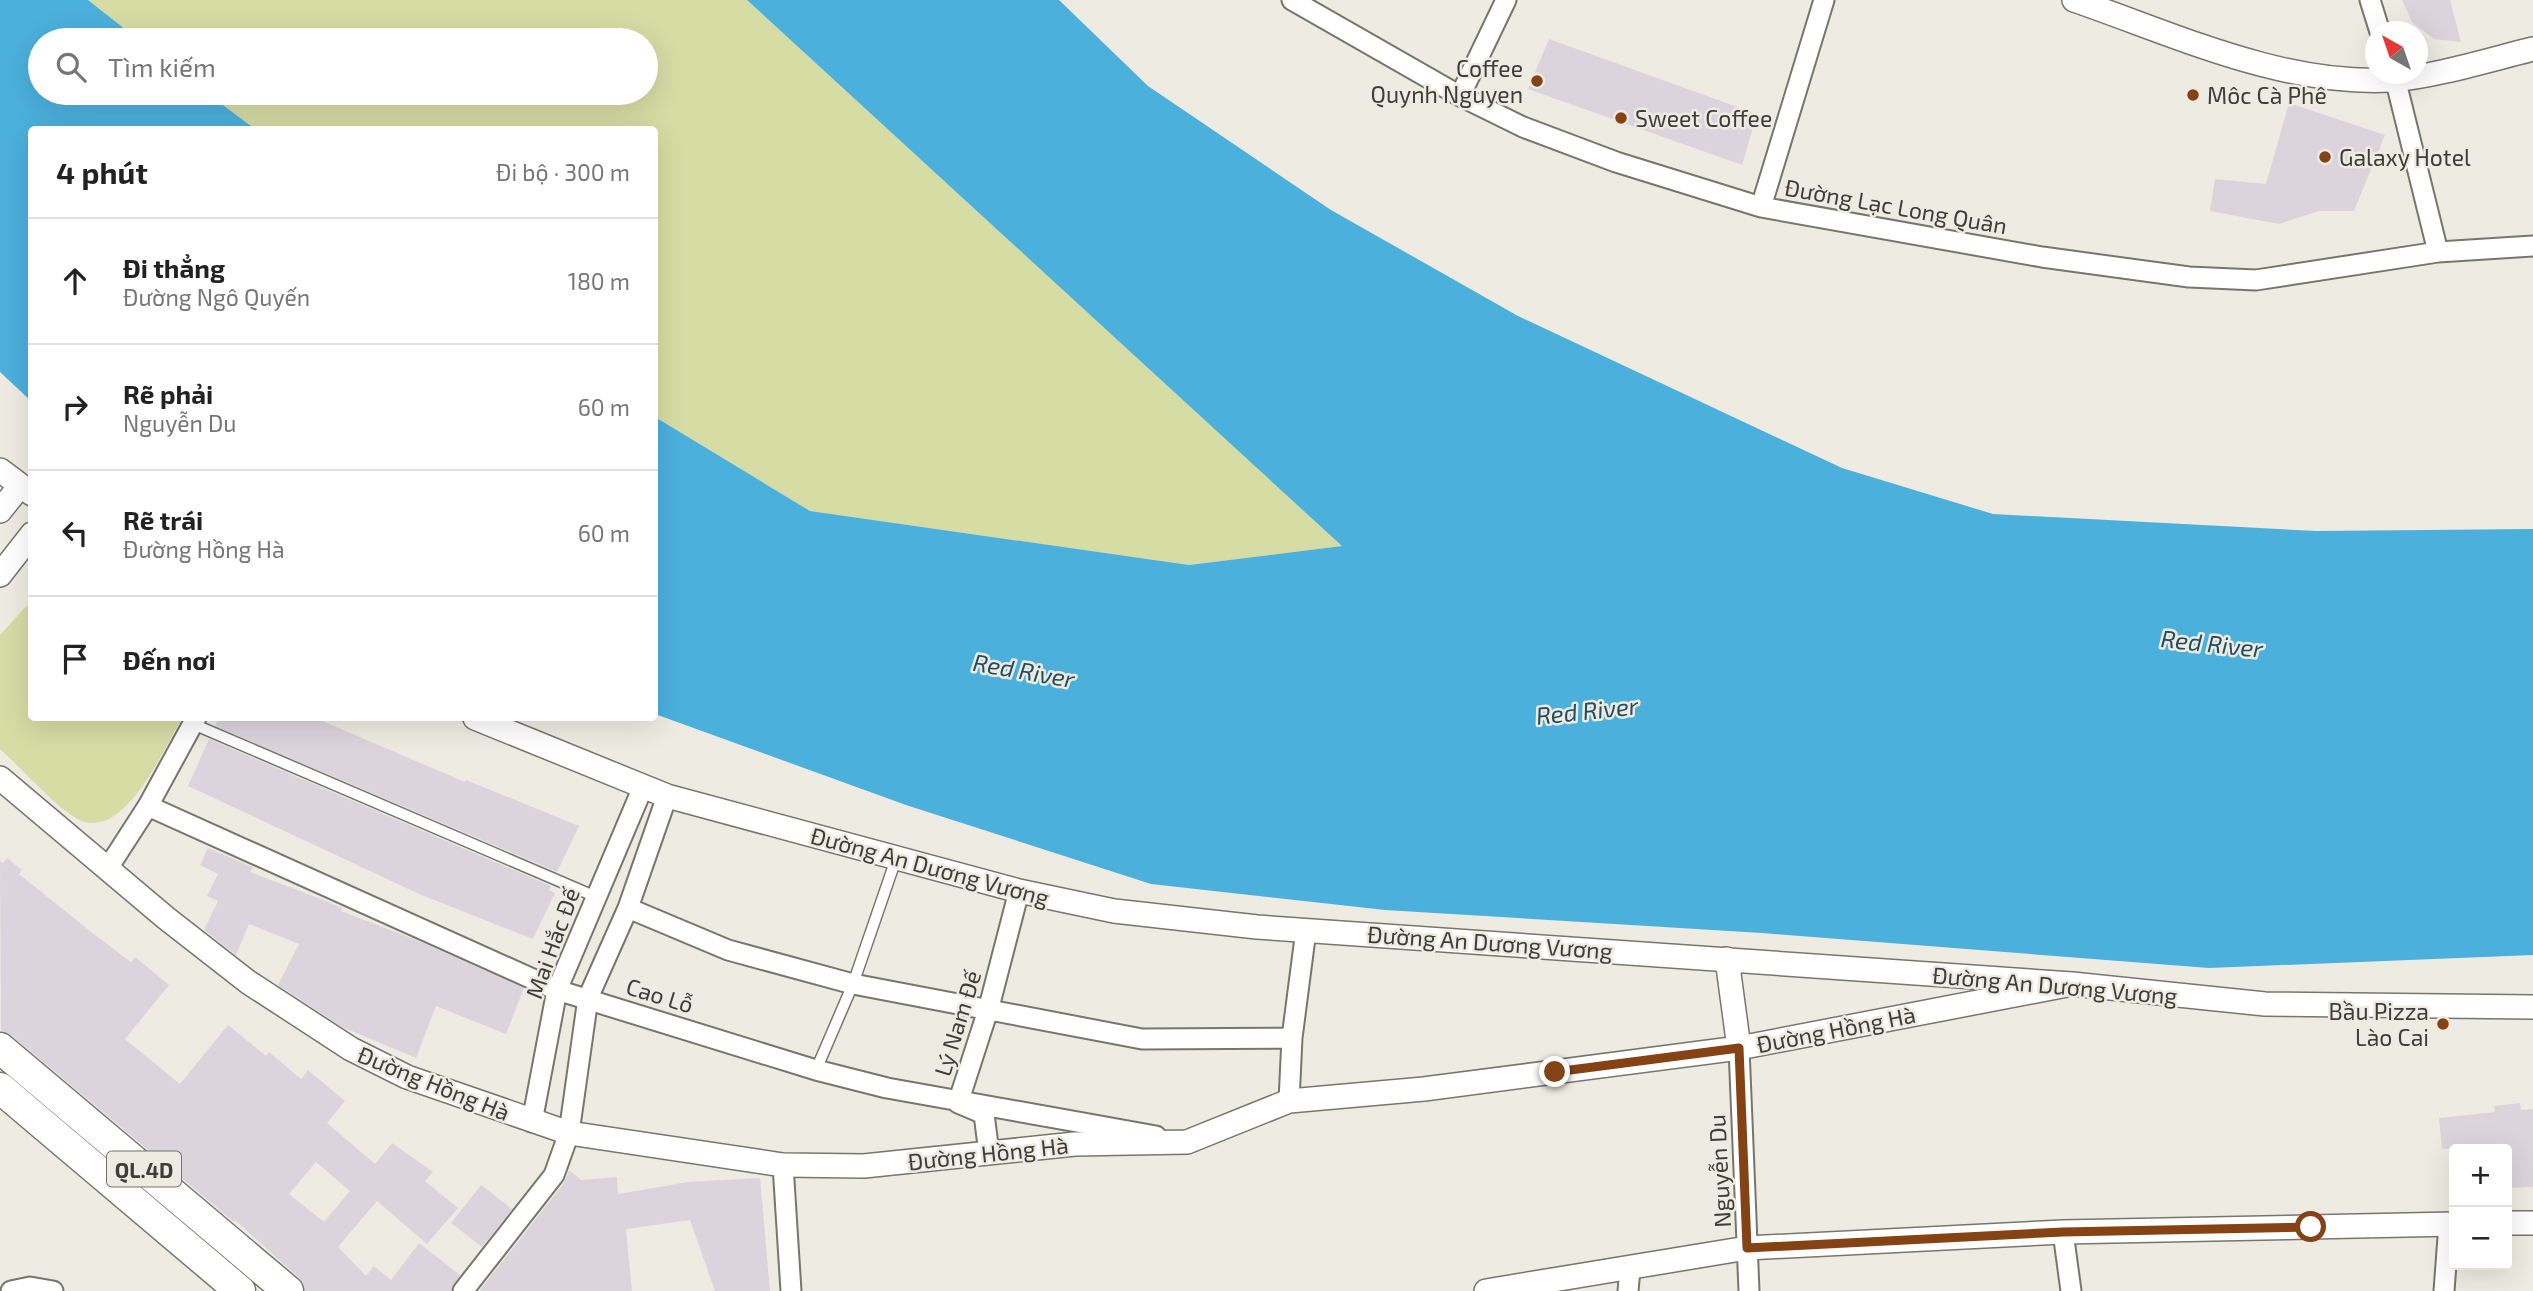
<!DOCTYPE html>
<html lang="vi">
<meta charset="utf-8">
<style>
body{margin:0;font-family:"Exo 2",sans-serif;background:#f6f6f6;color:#222}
.controls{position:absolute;right:21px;bottom:21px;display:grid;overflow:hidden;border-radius:7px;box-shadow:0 7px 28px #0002}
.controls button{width:63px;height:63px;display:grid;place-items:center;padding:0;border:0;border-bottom:2px solid #e0e0e0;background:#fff;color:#222;font:35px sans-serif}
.compass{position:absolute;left:2365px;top:21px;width:63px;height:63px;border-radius:50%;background:#fff;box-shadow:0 7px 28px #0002;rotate:320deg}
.stop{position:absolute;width:21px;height:21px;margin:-16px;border:5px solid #854214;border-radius:50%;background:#fff}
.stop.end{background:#854214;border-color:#fff;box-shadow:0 2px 7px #0008}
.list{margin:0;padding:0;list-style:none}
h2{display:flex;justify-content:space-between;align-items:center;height:91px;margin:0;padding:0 28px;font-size:30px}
h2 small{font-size:23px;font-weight:400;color:#767676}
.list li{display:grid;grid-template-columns:46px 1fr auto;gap:21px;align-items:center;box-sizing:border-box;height:126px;padding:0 28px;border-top:2px solid #e0e0e0}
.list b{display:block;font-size:26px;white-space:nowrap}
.list p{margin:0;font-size:23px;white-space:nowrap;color:#767676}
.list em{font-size:23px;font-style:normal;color:#767676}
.icon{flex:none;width:38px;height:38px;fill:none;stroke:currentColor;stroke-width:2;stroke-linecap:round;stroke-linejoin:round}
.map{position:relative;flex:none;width:2533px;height:1291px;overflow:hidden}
.search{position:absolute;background:#fff;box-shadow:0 7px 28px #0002;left:28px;top:28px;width:630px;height:77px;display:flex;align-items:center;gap:18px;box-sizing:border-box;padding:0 24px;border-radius:38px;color:#767676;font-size:26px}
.panel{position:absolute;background:#fff;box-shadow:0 7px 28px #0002;left:28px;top:126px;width:630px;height:595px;border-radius:7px}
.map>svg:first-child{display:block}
</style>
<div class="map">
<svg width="2533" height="1291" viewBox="0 0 2533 1291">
<rect width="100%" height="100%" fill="#eeece2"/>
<path fill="#d5dca4" d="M88 0H747L1343 546 1189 565 810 511 655 417 654 130 255 129 207 93H646V40H139Z
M31 601 32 718H182C164 748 123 846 76 818 55 806 20 767 0 749V635Z"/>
<path fill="#4cb0dd" d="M0 0H88L139 40H40V93H207L255 129 32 130 31 401 0 372Z
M747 0H1059L1148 86 1331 210 1518 316 1842 468 1993 514 2316 531 2533 529V955L2209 968 1762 933 1385 910 1151 884 906 805 655 714V417L810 511 1189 565 1342 546Z"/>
<path fill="#dcd4dc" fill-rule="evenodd" d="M2402 0H2450L2461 42 2434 39 2412 22Z
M1549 39 1757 114 1742 165 1528 89Z
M2289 103 2385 135 2354 211H2319L2279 224 2210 211 2215 179 2266 184Z
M219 718H315L465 782 466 780 579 826 557 872 215 726Z
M209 739 551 886 549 890 555 893 533 939 419 894 188 786Z
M208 848 253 867 250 872 321 899 342 908 341 911 414 939 524 988 506 1034 436 1006 416 1058 342 1027 278 985 299 944 249 924 236 955 204 930 218 901 207 896 218 874 200 865Z
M7 858 22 870 19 874 95 935 131 962 135 957 169 985 125 1039 180 1084 228 1025 266 1056 269 1052 301 1079 308 1070 345 1101 327 1123 375 1164 392 1143 433 1172 425 1181 458 1208 427 1244 377 1201 338 1247 366 1276 374 1266 391 1280 419 1243 460 1275 451 1291H305L299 1278 235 1220 234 1222 11 1035 1 1031 0 861 3 863ZM316 1162 350 1191 324 1222 289 1194Z
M2520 1103 2521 1110 2533 1109V1187L2507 1188V1149H2442L2439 1118 2495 1112 2494 1106Z
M569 1170 581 1180 617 1177 618 1194 688 1182 760 1178 770 1291H715L690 1220 626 1229 632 1291H479L564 1183Z
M481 1185 512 1209 482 1247 451 1223Z"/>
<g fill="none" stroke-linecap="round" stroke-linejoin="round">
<defs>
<path id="service" d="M193 724 594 896
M816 1070 853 984 896 859"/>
<path id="minor" d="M1292 0 1460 96 1523 127 1616 162 1761 207 2042 257 2189 277 2256 280 2438 252 2533 246
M2370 0 2380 32
M2394 74 2438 252
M1460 96 1506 0
M1761 207 1824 0
M148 806 557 990 816 1070 887 1088 1156 1136
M108 868 148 806 196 718
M628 908 728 950 853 984 1142 1039 1292 1038
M1739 1048 1749 1291
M1289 1101 1292 1038 1306 930
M532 1122 557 990 643 787
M989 1153 984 1114 958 1103 989 1007 1019 891
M783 1165 791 1291
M2063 1232 2071 1291
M11 1291 30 1287 53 1291
M463 1291 554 1175 569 1133 588 998 628 908 667 796
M1628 1291 1630 1269
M2444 1291 2449 1224"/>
<path id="tertiary" d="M2074 0C2176 35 2282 86 2392 80 2433 77 2492 59 2533 49
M0 470 32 494
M0 511 20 486
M0 575 32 534
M475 718 667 796 1019 891 1114 911 1257 927 2072 984 2265 1004 2533 1007
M0 778 166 918 248 982 351 1049 407 1077 569 1133 783 1165 864 1166 1075 1144 1187 1142 1289 1101 1424 1089 1739 1048 2072 984
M1727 959 1739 1048
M2507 1223H2533
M1486 1291 1747 1248 2063 1232 2454 1224"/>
<path id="primary" d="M0 1048 288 1291
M0 1088 240 1291"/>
</defs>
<use href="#service" stroke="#77766d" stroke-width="13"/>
<use href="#minor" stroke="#77766d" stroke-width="23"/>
<use href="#tertiary" stroke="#77766d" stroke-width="26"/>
<use href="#primary" stroke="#77766d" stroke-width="33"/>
<use href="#service" stroke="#fff" stroke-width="10"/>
<use href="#minor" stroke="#fff" stroke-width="19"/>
<use href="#tertiary" stroke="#fff" stroke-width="23"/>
<use href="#primary" stroke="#fff" stroke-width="30"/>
</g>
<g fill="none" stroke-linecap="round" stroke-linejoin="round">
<path stroke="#854214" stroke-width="9" d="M1555 1072 1739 1048 1747 1248 2063 1232 2311 1227"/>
</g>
<g fill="#854214" stroke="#eeece2" stroke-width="2.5">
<circle cx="1537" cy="81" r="7"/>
<circle cx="2193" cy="95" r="7"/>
<circle cx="1621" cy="118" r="7"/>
<circle cx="2325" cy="157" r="7"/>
<circle cx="2443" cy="1024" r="7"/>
</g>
<g text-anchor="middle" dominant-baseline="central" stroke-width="5" stroke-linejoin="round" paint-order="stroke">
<rect fill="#eeece2" stroke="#73726c" stroke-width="2" x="107" y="1151.5" width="74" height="35" rx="5"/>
<g font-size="21" font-weight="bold" fill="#3e3d39">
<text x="144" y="1169">QL.4D</text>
</g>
<g font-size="23" fill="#3e3d39" stroke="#eeece2" text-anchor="start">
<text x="1523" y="68" text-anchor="end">Coffee<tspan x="1523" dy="26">Quynh Nguyen</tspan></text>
<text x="2207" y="95">Môc Cà Phê</text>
<text x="1635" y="118">Sweet Coffee</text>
<text x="2339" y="157">Galaxy Hotel</text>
<text x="2429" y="1011" text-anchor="end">Bầu Pizza<tspan x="2429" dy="26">Lào Cai</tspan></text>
</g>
<g font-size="23" fill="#3e3d39" stroke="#eeece2">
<text transform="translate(1896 206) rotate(10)">Đường Lạc Long Quân</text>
<text transform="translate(930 866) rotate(15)">Đường An Dương Vương</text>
<text transform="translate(1490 942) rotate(4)">Đường An Dương Vương</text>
<text transform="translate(552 943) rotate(-70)">Mai Hắc Đế</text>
<text transform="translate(2055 985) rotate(5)">Đường An Dương Vương</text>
<text transform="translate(660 995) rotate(17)">Cao Lỗ</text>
<text transform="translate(957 1023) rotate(-73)">Lý Nam Đế</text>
<text transform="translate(1836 1029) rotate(-11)">Đường Hồng Hà</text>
<text transform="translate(434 1083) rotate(22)">Đường Hồng Hà</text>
<text transform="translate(988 1153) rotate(-6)">Đường Hồng Hà</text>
<text transform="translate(1719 1171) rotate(-93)">Nguyễn Du</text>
</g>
<g font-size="24" font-style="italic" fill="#224c60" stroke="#eeece2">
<text transform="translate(2212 643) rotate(6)">Red River</text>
<text transform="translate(1024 670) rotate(10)">Red River</text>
<text transform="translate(1587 710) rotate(-6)">Red River</text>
</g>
</g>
</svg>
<div class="controls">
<button>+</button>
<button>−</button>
</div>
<svg class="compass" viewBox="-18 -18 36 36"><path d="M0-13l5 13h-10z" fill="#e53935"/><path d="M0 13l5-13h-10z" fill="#767676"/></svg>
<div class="stop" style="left:2311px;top:1227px"></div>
<div class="stop end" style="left:1555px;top:1072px"></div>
<div class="search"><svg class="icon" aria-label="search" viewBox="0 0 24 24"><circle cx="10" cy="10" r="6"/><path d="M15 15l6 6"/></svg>Tìm kiếm</div>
<section class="panel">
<h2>4 phút<small>Đi bộ · 300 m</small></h2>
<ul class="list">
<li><svg class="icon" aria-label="ahead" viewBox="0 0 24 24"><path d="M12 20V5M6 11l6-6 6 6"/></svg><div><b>Đi thẳng</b><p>Đường Ngô Quyến</p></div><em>180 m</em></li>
<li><svg class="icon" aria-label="right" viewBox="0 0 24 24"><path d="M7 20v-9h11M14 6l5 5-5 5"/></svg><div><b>Rẽ phải</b><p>Nguyễn Du</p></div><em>60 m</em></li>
<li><svg class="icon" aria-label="left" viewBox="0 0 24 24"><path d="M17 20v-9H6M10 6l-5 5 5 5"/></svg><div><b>Rẽ trái</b><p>Đường Hồng Hà</p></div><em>60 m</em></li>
<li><svg class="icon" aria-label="arrive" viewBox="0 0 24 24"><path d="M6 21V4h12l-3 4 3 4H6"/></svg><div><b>Đến nơi</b></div></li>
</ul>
</section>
</div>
